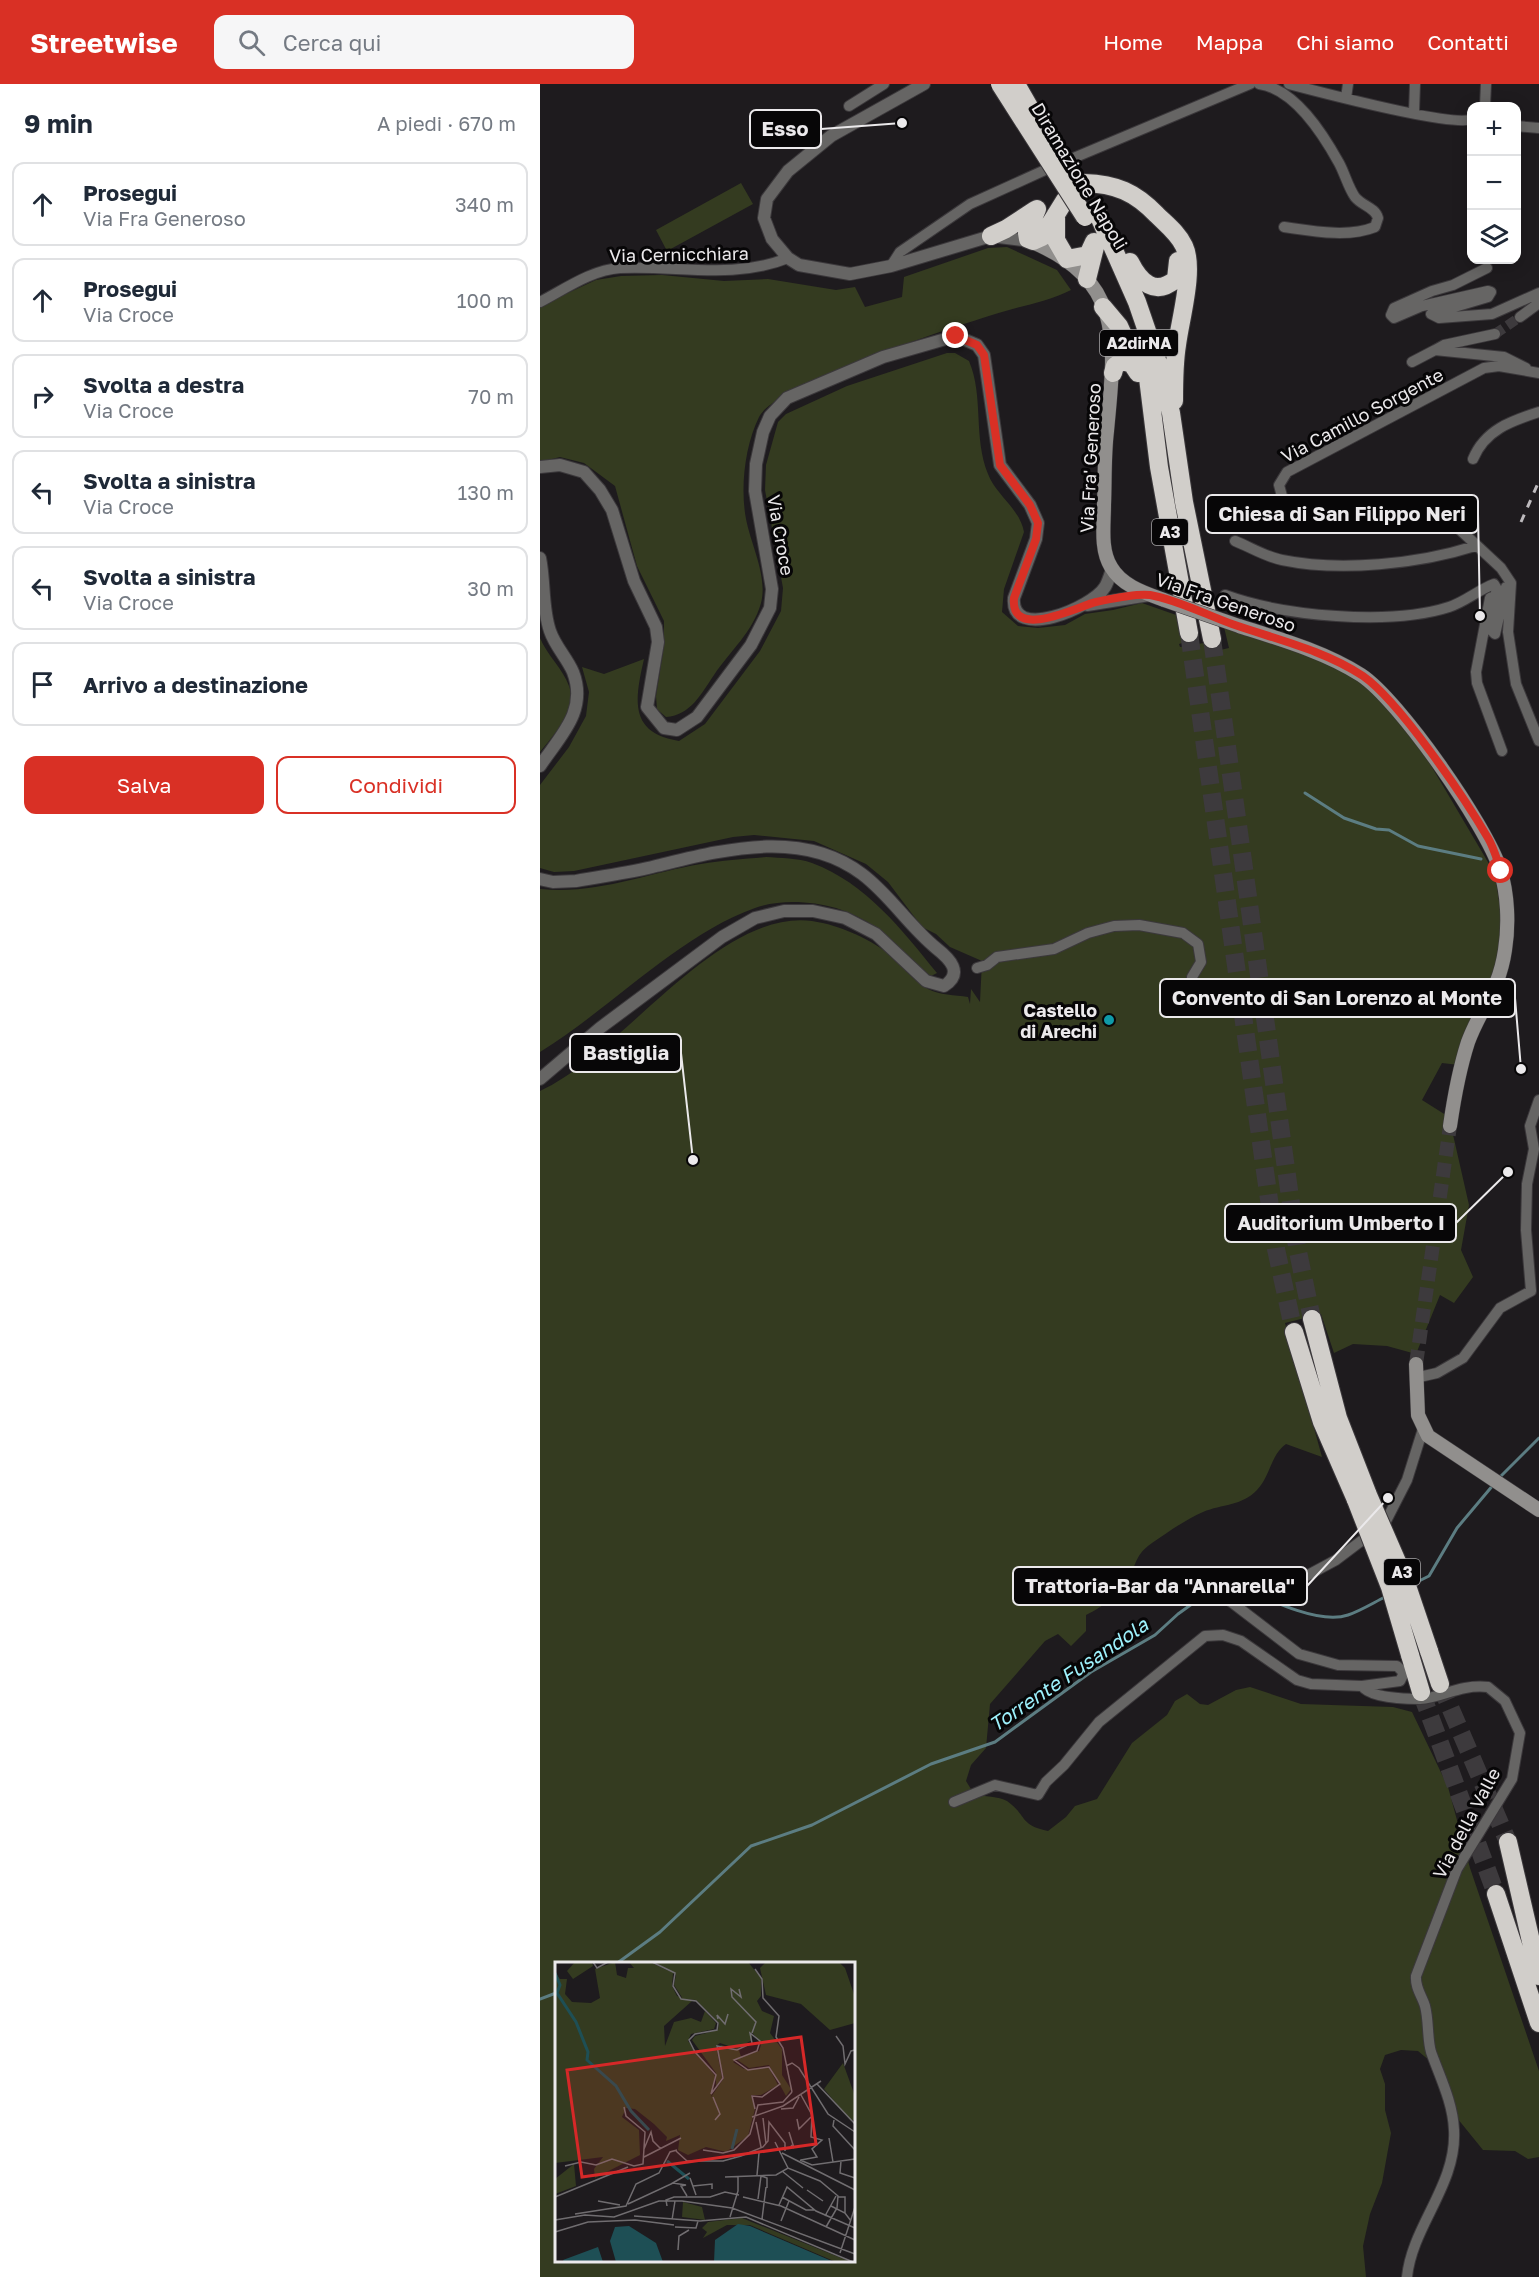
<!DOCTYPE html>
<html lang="it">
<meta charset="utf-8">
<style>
body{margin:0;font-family:"Golos Text",sans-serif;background:#f6f6f7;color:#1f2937}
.controls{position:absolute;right:18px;top:18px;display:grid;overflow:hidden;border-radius:12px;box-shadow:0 3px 15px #0003}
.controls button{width:54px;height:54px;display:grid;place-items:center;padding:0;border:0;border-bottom:2px solid #e0e1e3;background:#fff;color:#1f2937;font:30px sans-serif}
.stop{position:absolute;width:18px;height:18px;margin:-14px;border:4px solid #d93025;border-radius:50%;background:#fff}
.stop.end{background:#d93025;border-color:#fff;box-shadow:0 2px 6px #0008}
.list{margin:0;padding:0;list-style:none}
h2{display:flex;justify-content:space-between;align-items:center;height:78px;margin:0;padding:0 24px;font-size:26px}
h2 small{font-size:20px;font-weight:400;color:#747a83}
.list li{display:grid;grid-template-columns:39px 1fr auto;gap:18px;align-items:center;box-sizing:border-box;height:84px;margin:0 12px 12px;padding:0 12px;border:2px solid #e0e1e3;border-radius:12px}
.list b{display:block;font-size:22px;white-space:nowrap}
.list p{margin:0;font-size:20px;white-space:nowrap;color:#747a83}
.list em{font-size:20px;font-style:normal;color:#747a83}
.actions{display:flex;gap:12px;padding:18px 24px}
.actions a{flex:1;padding:14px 0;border:2px solid #d93025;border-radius:12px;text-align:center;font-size:21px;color:#d93025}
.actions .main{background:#d93025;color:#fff}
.icon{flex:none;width:33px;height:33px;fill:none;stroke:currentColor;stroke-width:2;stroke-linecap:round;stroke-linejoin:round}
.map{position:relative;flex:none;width:999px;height:2193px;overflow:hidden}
header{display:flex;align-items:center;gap:36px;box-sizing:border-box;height:84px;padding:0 30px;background:#d93025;color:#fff}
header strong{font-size:28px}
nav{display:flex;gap:33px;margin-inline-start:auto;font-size:21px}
.search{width:420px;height:54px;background:#f6f6f7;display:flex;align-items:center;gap:15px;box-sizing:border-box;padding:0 21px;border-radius:12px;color:#747a83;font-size:22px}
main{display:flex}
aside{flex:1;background:#fff}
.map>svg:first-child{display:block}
</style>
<header>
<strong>Streetwise</strong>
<div class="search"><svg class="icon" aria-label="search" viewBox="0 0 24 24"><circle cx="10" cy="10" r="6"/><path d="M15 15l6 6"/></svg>Cerca qui</div>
<nav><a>Home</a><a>Mappa</a><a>Chi siamo</a><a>Contatti</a></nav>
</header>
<main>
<aside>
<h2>9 min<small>A piedi · 670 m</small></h2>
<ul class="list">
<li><svg class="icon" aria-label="ahead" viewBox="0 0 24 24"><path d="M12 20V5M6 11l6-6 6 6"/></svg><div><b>Prosegui</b><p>Via Fra Generoso</p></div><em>340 m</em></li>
<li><svg class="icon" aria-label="ahead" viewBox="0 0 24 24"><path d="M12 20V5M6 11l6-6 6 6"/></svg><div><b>Prosegui</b><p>Via Croce</p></div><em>100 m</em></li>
<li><svg class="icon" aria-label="right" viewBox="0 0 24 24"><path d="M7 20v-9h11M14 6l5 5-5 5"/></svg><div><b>Svolta a destra</b><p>Via Croce</p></div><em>70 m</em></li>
<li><svg class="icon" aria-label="left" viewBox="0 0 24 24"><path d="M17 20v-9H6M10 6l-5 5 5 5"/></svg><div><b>Svolta a sinistra</b><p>Via Croce</p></div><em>130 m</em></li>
<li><svg class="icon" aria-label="left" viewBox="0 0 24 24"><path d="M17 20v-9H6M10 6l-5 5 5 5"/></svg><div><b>Svolta a sinistra</b><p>Via Croce</p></div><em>30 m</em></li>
<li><svg class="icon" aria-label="arrive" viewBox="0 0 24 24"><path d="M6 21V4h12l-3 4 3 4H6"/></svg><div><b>Arrivo a destinazione</b></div></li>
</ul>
<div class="actions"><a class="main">Salva</a><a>Condividi</a></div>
</aside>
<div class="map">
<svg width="999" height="2193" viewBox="0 0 999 2193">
<rect width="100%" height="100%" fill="#1e1b1e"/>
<path fill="#343b20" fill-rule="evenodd" d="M201 99 213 120 127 167 116 146Z
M467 163 517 186 531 206C510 217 485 221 462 228 419 241 235 300 219 333 205 361 200 404 206 435 211 461 228 493 221 519 213 548 190 567 174 591 161 610 151 631 126 633L117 625 116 612 124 562V537L97 482 75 402 44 379 20 373 0 378V222L56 196 81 192 122 191 184 197 228 195 296 206 315 203 325 223 362 213 364 193 448 164Z
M407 269H415L429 277C444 312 433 353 448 390 456 411 480 425 484 448L464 505 462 528 478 542 498 544 525 541 545 530 573 526 602 519 639 532 645 558 639 560 640 563 664 559 667 569 689 564 684 543 767 570 817 592 841 616 883 668 955 790 962 838 957 878 919 981 902 979 882 1016 909 1033 929 1121 921 1166 933 1193 914 1219 900 1211 876 1270 847 1262 813 1260 794 1269 781 1230 745 1239 782 1373 746 1360C731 1370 730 1393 717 1406 702 1422 682 1420 663 1428 645 1436 628 1448 612 1459 599 1468 597 1475 592 1488 585 1508 564 1522 546 1531V1547L531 1562 518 1550 505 1557 450 1620 446 1664 431 1681 426 1697 434 1710C444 1713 459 1712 467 1717 487 1731 479 1741 508 1747L526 1733 535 1722 557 1715 592 1659 627 1631 635 1617 647 1610 660 1620 668 1621 696 1606 710 1603 761 1620 853 1623 872 1628 908 1703 930 1784 999 1987V2073L988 2075 975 2067 943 2066 913 2029 890 1977 878 1967 861 1966 845 1971 840 1985 845 2000V2026L851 2049 842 2099 830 2130 823 2162 826 2193H0V1007C83 969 177 825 272 837 300 841 333 856 354 874 365 884 374 898 388 905 399 911 415 911 428 913L430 920 431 905 440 918 442 877 410 863 396 850 382 843 348 798 326 780 274 757 214 751 193 753 34 787 14 788 0 784V701L29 663 46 632 49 608 42 583 64 590 104 575C95 615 88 649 139 657L165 640 220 567 241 527 243 504 225 406 226 381 238 338 246 330 307 302ZM16 1880H314V2176H16Z
M0 554C7 571 23 585 29 602 38 625 13 652 0 668Z
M226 773C240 774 258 774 272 779 326 799 362 846 397 889L391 892C365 878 358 858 337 844 326 836 309 828 296 824 271 817 240 815 215 824 139 851 70 925 0 968V805C56 811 107 789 161 780 182 776 204 775 226 773Z"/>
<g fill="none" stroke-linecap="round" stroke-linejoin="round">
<path stroke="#5c7d82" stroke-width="3" d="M765 709 804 734 836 745 849 746 878 762 941 775
M958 1395 999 1354
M683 1499 689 1497C718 1510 776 1542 808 1531 820 1527 833 1519 845 1513
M873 1500 889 1492 917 1444 954 1400
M76 1880 120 1848 211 1762 272 1741 391 1680 455 1658 551 1588 615 1551 638 1530 677 1502
M0 1915 16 1909"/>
<path stroke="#3d3a3d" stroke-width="10" stroke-dasharray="10 5" stroke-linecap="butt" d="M955 250 980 233"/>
<path stroke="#3d3a3d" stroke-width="14" stroke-dasharray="14 7" stroke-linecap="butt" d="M876 1280 910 1042"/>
<path stroke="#3d3a3d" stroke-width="18" stroke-dasharray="18 9" stroke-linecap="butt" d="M649 549 736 1165 754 1248
M672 555 757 1163 772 1235
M900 1600 968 1758
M881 1608 956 1810"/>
<defs>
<path id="minor" d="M719 0C755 5 783 50 799 79 805 90 808 103 815 113 822 122 835 123 838 134L835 143C808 154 772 147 744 143
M749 0C776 7 914 44 932 35
M806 14 808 0
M309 22 344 0
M945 22 946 0
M874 28 875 0
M976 42 999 44
M531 75 710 0
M351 182 360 168 430 120 505 86
M947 184 913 201 892 207 854 224 851 231 854 234 882 222 948 207 951 208 948 213 891 230 899 234 952 230 999 209
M0 218C25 205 51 186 80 184 137 181 193 196 248 174
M980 233 999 219
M895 266 904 261 955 250
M872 278 895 266 964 273 986 284
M999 289 959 282 944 284 747 388 739 401 743 416 754 422 783 427 887 432 908 436 917 443 961 484 971 499 968 548 976 600 999 657
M933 375C945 346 971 337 999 328
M695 457C710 463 726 473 742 476 800 488 879 480 935 462
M685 511C742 532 850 542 909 523 925 518 938 506 954 500L957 505 955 512
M962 667 937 599 936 588 950 514 955 512 952 547 955 550 966 503
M437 884 447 881 457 873 514 865 548 849 574 842 599 841 643 849 658 860 661 878 652 893
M875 1294 897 1289 923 1274 960 1224 991 1207 986 1146 987 1100 994 1065 990 1042 999 1016
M822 1602C830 1614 865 1615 880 1615 902 1614 919 1600 948 1603L965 1617 980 1649 972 1695 917 1785 876 1892C875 1904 882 1912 885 1922 889 1937 887 1954 891 1968 900 1993 913 2019 914 2046 917 2101 872 2142 867 2193
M414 1718 455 1701 498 1711 506 1698 524 1681 559 1638 665 1552 683 1551 701 1557 757 1596 771 1600 822 1602 860 1597 864 1589 857 1582 798 1581 759 1570 686 1514 678 1496 680 1492 708 1489 755 1498 796 1476 845 1439 867 1396 883 1345"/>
<path id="tertiary" d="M384 0 291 52 248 87 227 115 224 134 232 155 248 174 259 181 310 190 351 182 451 152 490 157
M0 383 20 381 44 388 60 406 72 426 94 497 116 543 118 558 107 623 124 644 137 646 157 633 211 561 230 524 232 505 215 407 216 380 223 348 230 332 247 314 343 273 416 252 437 261 444 271 460 381 490 421 498 439 496 455 474 514C470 558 552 524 565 503 568 498 570 491 572 485
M0 474C5 498 2 524 10 547 15 562 27 574 33 588 48 627 20 652 0 682
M547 521 609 511
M0 795 13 798 36 797C62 792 90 789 116 782 183 766 261 744 322 790 350 811 369 842 396 864 410 875 424 889 404 902L386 897 336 850 305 834 273 827H244L215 834 182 853 60 944 0 995"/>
<path id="secondary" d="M490 157C586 197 575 260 567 347 564 372 565 396 564 421 564 441 560 465 571 483 582 502 605 509 624 516
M699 542C740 555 785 568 821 591 859 616 946 741 960 785 968 810 969 841 965 866 959 907 941 923 928 958 919 986 914 1014 910 1042
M876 1280 878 1331 888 1352 999 1426"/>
<path id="motorway" d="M544 99C576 100 595 108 617 131 626 140 638 149 644 162 655 185 640 236 637 261 634 279 634 298 634 317
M497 125 487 149 488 155 493 157 502 153 525 116
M516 130V156L527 175 548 171 554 158
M558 130 597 218 619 282 631 329 644 418 672 555
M451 152 466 145 495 126
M590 178C600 198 615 213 636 195L638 177
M547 195 555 163
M563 223 579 242 595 277
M599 258 607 286 619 383 649 549
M573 289 575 282 582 277 592 280 598 289
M772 1235 798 1334 828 1411
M754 1248 782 1338 816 1416
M889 1567 900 1600
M870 1571 881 1608
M968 1758 999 1892
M956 1810 999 1939"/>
</defs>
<use href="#minor" stroke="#3b383b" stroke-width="12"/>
<use href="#tertiary" stroke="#3b383b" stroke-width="14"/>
<use href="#secondary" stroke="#3b383b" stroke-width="15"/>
<use href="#motorway" stroke="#3b383b" stroke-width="20"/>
<use href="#minor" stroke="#666564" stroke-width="10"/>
<use href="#tertiary" stroke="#666564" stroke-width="12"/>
<use href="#secondary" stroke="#918f8d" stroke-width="14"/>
<use href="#motorway" stroke="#d1ceca" stroke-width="18"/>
<path stroke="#bdbabd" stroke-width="3" stroke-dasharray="8 8" stroke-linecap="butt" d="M981 438 999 397"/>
<defs>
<path id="secondary-bridge" d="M624 516 699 542"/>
<path id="motorway-bridge" d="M460 0 545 133
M476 0 507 54
M828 1411 865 1496 889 1567
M816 1416 850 1503 870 1571"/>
</defs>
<use href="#secondary-bridge" stroke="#3b383b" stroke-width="15" stroke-linecap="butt"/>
<use href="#motorway-bridge" stroke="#3b383b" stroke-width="20" stroke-linecap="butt"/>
<use href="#secondary-bridge" stroke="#918f8d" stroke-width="14"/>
<use href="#motorway-bridge" stroke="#d1ceca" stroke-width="18"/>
</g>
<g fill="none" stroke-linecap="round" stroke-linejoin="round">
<path stroke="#d93025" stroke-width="8" d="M416 252 437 261 444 271 460 381 490 421 498 439 496 455 474 514C470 558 538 522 556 518 571 515 595 509 610 511 635 515 667 531 692 540 735 555 784 566 823 592 859 617 924 713 948 754 954 764 957 776 961 787"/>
</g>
<circle fill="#0f9aa8" stroke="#070607" stroke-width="2" cx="569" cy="936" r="6"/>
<g text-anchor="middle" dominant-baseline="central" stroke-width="6" stroke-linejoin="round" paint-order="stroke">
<g fill="#070607" stroke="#a7a5a7" stroke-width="1.5">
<rect x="560" y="246" width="78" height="26" rx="4.5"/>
<rect x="612" y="435" width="36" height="26" rx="4.5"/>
<rect x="844" y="1475" width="36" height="26" rx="4.5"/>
</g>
<g font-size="16" font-weight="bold" fill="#ebe9eb">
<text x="599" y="259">A2dirNA</text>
<text x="630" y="448">A3</text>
<text x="862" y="1488">A3</text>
</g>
<g font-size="18" fill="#ebe9eb" stroke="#070607">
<text transform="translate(540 92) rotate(59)">Diramazione Napoli</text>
<text transform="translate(139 170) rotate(-1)">Via Cernicchiara</text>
<text transform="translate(822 331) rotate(-28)">Via Camillo Sorgente</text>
<text transform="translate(550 374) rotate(-87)">Via Fra' Generoso</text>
<text transform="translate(241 451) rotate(80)">Via Croce</text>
<text transform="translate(686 518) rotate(19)">Via Fra Generoso</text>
<text transform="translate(926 1739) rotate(-62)">Via della Valle</text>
</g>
<g font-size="18" font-weight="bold" fill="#ebe9eb" stroke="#070607" text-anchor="end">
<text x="557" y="926">Castello<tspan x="557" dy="21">di Arechi</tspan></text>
</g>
<g font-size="20" font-style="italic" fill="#9df1fc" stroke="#070607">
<text transform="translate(528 1590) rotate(-34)">Torrente Fusandola</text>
</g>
</g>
<g transform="translate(15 1878)">
<rect width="300" height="300" fill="#1e1b1e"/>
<path d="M20 0H37L38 4 18 17 12 9ZM60 0 62 13 71 16 73 6H79L74 0H95L118 11 117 24 122 34 137 39 109 64 110 84 119 60 136 56 146 60 150 49 161 61 159 67 136 72 133 79 160 114 156 135 169 116 162 88 166 83 184 88 186 95 178 100 189 107 214 106 223 123 206 133H196L200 147 193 174 171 190 151 185 133 193 123 188 125 173 111 179 112 175 99 162 80 147 71 146 67 155 84 168 85 193 40 216 39 207 48 195 0 201V10L5 17H12L10 32 17 40 36 41 45 36 40 7ZM99 0H193L206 16V34L202 39 207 49 219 54 215 71 227 87V113L236 127 231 134 214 103 194 106 181 97 204 89 206 83 197 70V78L182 87 165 81 161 84 167 116 161 124V111L137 78 140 74 163 68 164 61 141 38 128 37 119 23 121 13ZM211 0H284L290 6 300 35V61L275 68 246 42 211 33 205 6ZM288 101 300 134V157L296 159 269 127ZM19 202 21 224 0 232V217ZM128 240 147 245 150 258 127 255ZM187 256 296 300H281L195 263H172L148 276 152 270 147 266 153 260Z" fill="#343b20"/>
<path d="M183 262 195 264 279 300H159L160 278ZM74 264 101 281 108 300H61L55 279 60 265ZM43 285 48 300H9L8 298Z" fill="#1e4f55"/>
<path fill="none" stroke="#1e4f55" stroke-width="3" d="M0 11 5 23 2 31 21 60 33 90 32 98 61 124 76 149 94 168M177 187 182 167M112 199 134 217"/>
<path fill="none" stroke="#706d70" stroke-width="1.5" d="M38 0 42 6 53 0M97 0 120 11 118 24 126 37 141 39 163 61 162 68 140 72 134 78 140 90 161 113 156 132 168 116 162 84 182 88 197 81 195 71 205 79 202 89 179 98 193 108 214 105 225 122 207 135 197 134 200 147M200 7 207 17 208 36 224 54 221 75 228 86 237 130M184 27 186 35 176 27 177 35 201 60 197 71M163 57 162 53 170 62 173 52M281 74 288 84 290 102 296 89 300 88M300 92V120M231 104 237 101 244 106 273 152 300 170M262 122 300 162M246 133 257 153 256 175 267 178 257 187 262 195 246 198M158 135 165 152 160 158M226 147 238 146 244 135M197 155 228 144 266 119M208 156 211 182M242 157 244 167 256 155M279 158 278 164 300 188M201 160 206 185M234 170 239 186 236 183M274 176 278 200M220 180 233 206M89 187 96 170 98 179 106 187M148 188 168 191 179 188 195 172 203 143 228 140 237 130M121 189 132 199H168L186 194 208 185 213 179 214 160 230 181V189M227 191 300 228M89 195 126 176M245 198 257 203 300 197M286 199 285 211 300 216M10 204 26 200 41 203 57 197 79 204 88 202 90 170 71 154 69 145M227 209 248 226M202 213 204 191M170 215 221 213 233 206 265 219 283 234 282 246 271 265M135 216 141 233M116 222 135 211M138 224 157 222V227M252 228 268 239M0 235 73 205M188 235 226 244 300 278M227 235 251 248H259M283 235H290V251M203 237 206 214 212 216V226M43 239 65 243M73 242 118 221 131 223 126 224 132 234M224 243 232 225 261 249 300 266M112 244 111 238 119 235H155L170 230 184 233M276 244 290 251 296 259M20 252 71 244 81 222 104 211 115 190 122 188M79 254 145 259 191 255 298 300M270 254 281 234M175 255 183 229V215M207 257 211 225M0 258 30 253 59 255 104 239H127L177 246 300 292M117 258 120 239M226 259 234 239M120 265 141 266 143 259M0 270 33 260 80 258 119 263M123 288 124 274 134 268M285 291 300 245"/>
<path fill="#d62828" fill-opacity="0.15" stroke="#d62828" stroke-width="3" d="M246 75 261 182 27 215 12 108Z"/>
<rect width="300" height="300" fill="none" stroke="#ebe9eb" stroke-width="3"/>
</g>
<path fill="none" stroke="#ebe9eb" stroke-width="2" d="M362 39L281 45M940 532L938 430M981 985L975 914M153 1076L141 969M968 1088L916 1139M848 1414L767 1502"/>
<g fill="#ebe9eb" stroke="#070607" stroke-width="2">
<circle cx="362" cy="39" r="6"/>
<circle cx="940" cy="532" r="6"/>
<circle cx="981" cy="985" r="6"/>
<circle cx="153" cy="1076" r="6"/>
<circle cx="968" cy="1088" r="6"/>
<circle cx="848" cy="1414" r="6"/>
</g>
<g fill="#070607" stroke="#ebe9eb" stroke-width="2">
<rect x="210" y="26" width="71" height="38" rx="6"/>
<rect x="666" y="411" width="272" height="38" rx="6"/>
<rect x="620" y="895" width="355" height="38" rx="6"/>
<rect x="30" y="950" width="111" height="38" rx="6"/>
<rect x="685" y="1120" width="231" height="38" rx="6"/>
<rect x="473" y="1483" width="294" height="38" rx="6"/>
</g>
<g font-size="20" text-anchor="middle" font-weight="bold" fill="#ebe9eb">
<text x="245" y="52">Esso</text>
<text x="802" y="437">Chiesa di San Filippo Neri</text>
<text x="797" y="921">Convento di San Lorenzo al Monte</text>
<text x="86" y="976">Bastiglia</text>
<text x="801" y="1146">Auditorium Umberto I</text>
<text x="620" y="1509">Trattoria-Bar da "Annarella"</text>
</g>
</svg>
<div class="controls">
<button>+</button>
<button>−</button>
<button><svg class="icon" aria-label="layers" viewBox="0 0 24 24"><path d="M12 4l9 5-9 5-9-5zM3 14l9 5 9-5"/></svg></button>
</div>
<div class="stop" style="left:961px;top:787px"></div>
<div class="stop end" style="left:416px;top:252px"></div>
</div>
</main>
